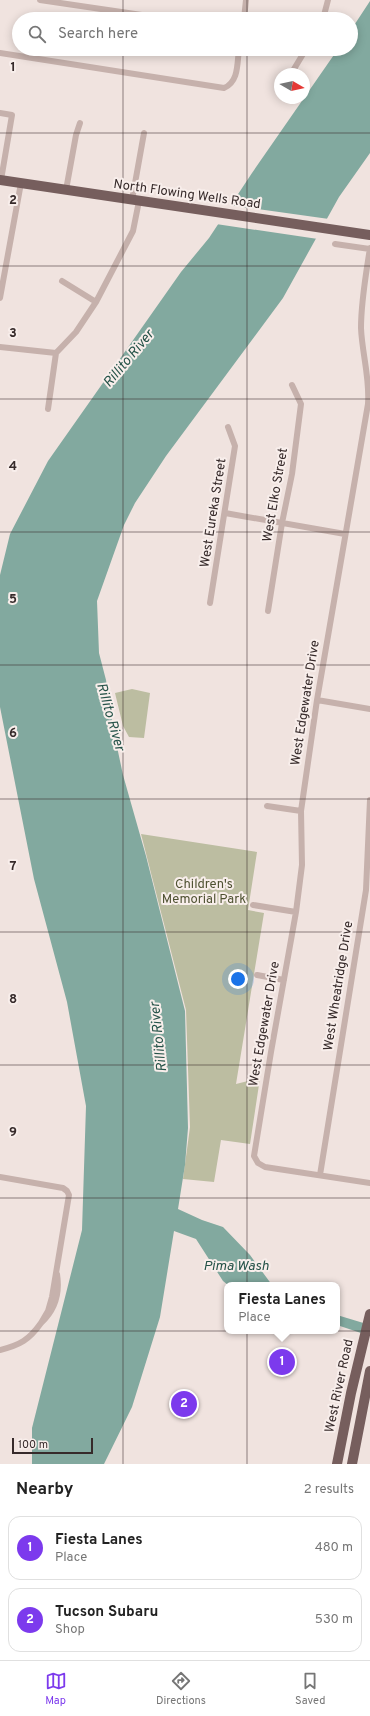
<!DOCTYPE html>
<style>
body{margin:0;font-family:Overpass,sans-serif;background:#f6f6f6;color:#222}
.compass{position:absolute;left:274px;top:68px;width:36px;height:36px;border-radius:50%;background:#fff;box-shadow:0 2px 10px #0003;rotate:99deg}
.scale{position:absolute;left:12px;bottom:10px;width:81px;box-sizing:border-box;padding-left:4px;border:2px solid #362a2a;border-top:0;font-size:11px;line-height:14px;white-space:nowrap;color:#362a2a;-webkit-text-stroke:3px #f8eeeb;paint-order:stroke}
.you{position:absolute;left:238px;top:979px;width:14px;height:14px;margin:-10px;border:3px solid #fff;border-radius:50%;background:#1a73e8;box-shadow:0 0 0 6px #1a73e833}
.badge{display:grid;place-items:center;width:26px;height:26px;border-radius:50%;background:#7c3aed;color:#fff;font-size:13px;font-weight:700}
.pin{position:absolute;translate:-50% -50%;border:2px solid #fff;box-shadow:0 1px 4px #0006}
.popup{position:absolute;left:224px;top:1282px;width:116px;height:52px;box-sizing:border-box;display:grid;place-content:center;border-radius:8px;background:#fff;filter:drop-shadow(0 1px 3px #0005);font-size:13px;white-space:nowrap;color:#767676}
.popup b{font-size:15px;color:#222}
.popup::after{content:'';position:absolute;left:50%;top:100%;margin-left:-8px;border:8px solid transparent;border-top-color:#fff}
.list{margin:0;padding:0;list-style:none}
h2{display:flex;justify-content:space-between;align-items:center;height:52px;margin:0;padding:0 16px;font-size:17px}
h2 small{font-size:13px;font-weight:400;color:#767676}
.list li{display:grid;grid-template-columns:26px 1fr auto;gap:12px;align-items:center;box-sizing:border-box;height:64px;margin:0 8px 8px;padding:0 8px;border:1px solid #e0e0e0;border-radius:12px}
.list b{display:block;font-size:15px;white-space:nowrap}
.list p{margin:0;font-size:13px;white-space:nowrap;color:#767676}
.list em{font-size:13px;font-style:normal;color:#767676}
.icon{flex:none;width:22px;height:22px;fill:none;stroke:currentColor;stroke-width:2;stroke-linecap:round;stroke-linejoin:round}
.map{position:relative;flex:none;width:370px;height:1464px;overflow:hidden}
.search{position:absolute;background:#fff;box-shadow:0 2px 10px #0003;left:12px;right:12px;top:12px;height:44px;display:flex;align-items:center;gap:10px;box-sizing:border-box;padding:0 14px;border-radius:22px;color:#767676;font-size:15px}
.sheet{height:196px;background:#fff}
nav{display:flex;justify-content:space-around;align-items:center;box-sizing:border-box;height:56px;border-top:1px solid #e0e0e0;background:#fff;font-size:11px;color:#767676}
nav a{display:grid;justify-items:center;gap:2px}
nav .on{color:#7c3aed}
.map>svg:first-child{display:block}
</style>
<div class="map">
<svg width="370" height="1464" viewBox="0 0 370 1464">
<rect width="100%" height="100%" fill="#f0e3df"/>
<path fill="#bcbda1" d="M132 689 150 693 144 738 129 737 123 726 115 693Z
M141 834 257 852 248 910 264 913 236 1084 260 1078 250 1144 221 1140 214 1182 183 1179 190 1127 186 1010Z"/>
<path fill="#82a99f" d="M370 1V153L339 197 283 298 166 456 135 503 124 525 97 601 99 653 106 680 113 728 123 775 146 856 185 1011 188 1128 185 1165 178 1209 202 1220 223 1227 250 1255 272 1285H228L223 1281 196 1239 174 1231 160 1317 132 1407 104 1464H32V1428L82 1230 86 1106 67 1002 34 879 0 707V575L10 534 48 461 181 272 209 238 252 173 338 49H351V30Z
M337 1315 370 1325V1336L337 1325Z"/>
<path fill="#f0e3df" d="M228 205 329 219 318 239 216 224Z"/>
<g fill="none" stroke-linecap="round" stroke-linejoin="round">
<path stroke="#c6b1ac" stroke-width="6" d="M40 0 169 19
M244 19 246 0
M323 19 328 0
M0 53 224 88C239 82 237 63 239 49
M291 74 306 49
M0 113 12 115 1 180
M66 190 76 135 80 123
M132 200 144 133
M335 244 370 249
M370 248C366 274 361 301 361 328 362 353 370 378 368 404L317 700 301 811 302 865 296 912 271 1052 254 1156 258 1163 265 1167 370 1183
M62 281 96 302
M0 298 21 183
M0 347 56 353
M48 409 56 353 76 332 96 302 133 231 139 201
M225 513 345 534
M210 603 235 446 228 427
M268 611 282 523 292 474 301 404 292 385
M317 700 370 709
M267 806 301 811
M253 905 296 912
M257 975 284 980
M320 1175 366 890 370 800
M0 1177 63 1188 67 1191 69 1195 52 1297 48 1311 41 1323C55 1310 60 1293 57 1274
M0 1350C20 1345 29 1340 41 1323"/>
<path stroke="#765e5d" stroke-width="10" d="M0 180 370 235
M337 1464 351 1393 370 1314
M352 1464 370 1371"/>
</g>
<path fill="none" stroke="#362a2a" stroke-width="1" stroke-opacity="0.55" d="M123 0V19M247 0V19M123 49V1464M247 49V1464M0 133H370M0 266H370M0 399H370M0 532H370M0 665H370M0 799H370M0 932H370M0 1065H370M0 1198H370M0 1331H370"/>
<g text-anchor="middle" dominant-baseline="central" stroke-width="4" stroke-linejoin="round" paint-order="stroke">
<g font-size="13" fill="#362a2a" stroke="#f8eeeb">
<text transform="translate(187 195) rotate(8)">North Flowing Wells Road</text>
<text transform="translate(276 495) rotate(-80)">West Elko Street</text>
<text transform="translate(214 513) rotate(-81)">West Eureka Street</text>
<text transform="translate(306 703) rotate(-81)">West Edgewater Drive</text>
<text transform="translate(339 986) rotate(-81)">West Wheatridge Drive</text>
<text transform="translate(265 1024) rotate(-80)">West Edgewater Drive</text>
<text transform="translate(340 1386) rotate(-78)">West River Road</text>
</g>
<g font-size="13" fill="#4e5131" stroke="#f8eeeb">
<text x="204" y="885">Children's<tspan x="204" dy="15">Memorial Park</tspan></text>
</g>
<g font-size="14" font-style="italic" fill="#255248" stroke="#f8eeeb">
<text transform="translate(129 359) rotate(-50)">Rillito River</text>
<text transform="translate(110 717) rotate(74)">Rillito River</text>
<text transform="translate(159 1037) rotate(-96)">Rillito River</text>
<text x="236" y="1266">Pima Wash</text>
</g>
</g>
<g font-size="13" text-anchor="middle" font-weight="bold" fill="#362a2a" stroke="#f8eeeb" stroke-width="4" stroke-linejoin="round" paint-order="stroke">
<text x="13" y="71">1</text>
<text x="13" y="204">2</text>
<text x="13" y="337">3</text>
<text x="13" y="470">4</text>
<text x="13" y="603">5</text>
<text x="13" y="737">6</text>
<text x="13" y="870">7</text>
<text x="13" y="1003">8</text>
<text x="13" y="1136">9</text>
</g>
</svg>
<svg class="compass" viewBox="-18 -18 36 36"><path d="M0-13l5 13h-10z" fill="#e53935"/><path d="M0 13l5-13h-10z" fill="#767676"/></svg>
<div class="scale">100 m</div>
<div class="you"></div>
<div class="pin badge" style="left:282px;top:1362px">1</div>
<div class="popup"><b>Fiesta Lanes</b>Place</div>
<div class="pin badge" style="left:184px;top:1404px">2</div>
<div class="search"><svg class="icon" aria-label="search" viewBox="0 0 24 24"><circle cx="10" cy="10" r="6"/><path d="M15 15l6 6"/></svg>Search here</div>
</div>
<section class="sheet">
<h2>Nearby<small>2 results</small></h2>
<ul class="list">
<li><span class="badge">1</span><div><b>Fiesta Lanes</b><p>Place</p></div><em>480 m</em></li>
<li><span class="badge">2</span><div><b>Tucson Subaru</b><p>Shop</p></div><em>530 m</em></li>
</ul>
</section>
<nav>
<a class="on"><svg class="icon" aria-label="map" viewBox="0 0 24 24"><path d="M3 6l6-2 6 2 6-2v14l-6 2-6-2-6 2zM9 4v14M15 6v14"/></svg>Map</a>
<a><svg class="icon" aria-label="directions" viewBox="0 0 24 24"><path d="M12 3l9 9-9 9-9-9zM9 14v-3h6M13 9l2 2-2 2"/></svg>Directions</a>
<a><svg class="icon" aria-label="saved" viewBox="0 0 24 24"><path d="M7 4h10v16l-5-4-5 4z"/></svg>Saved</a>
</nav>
